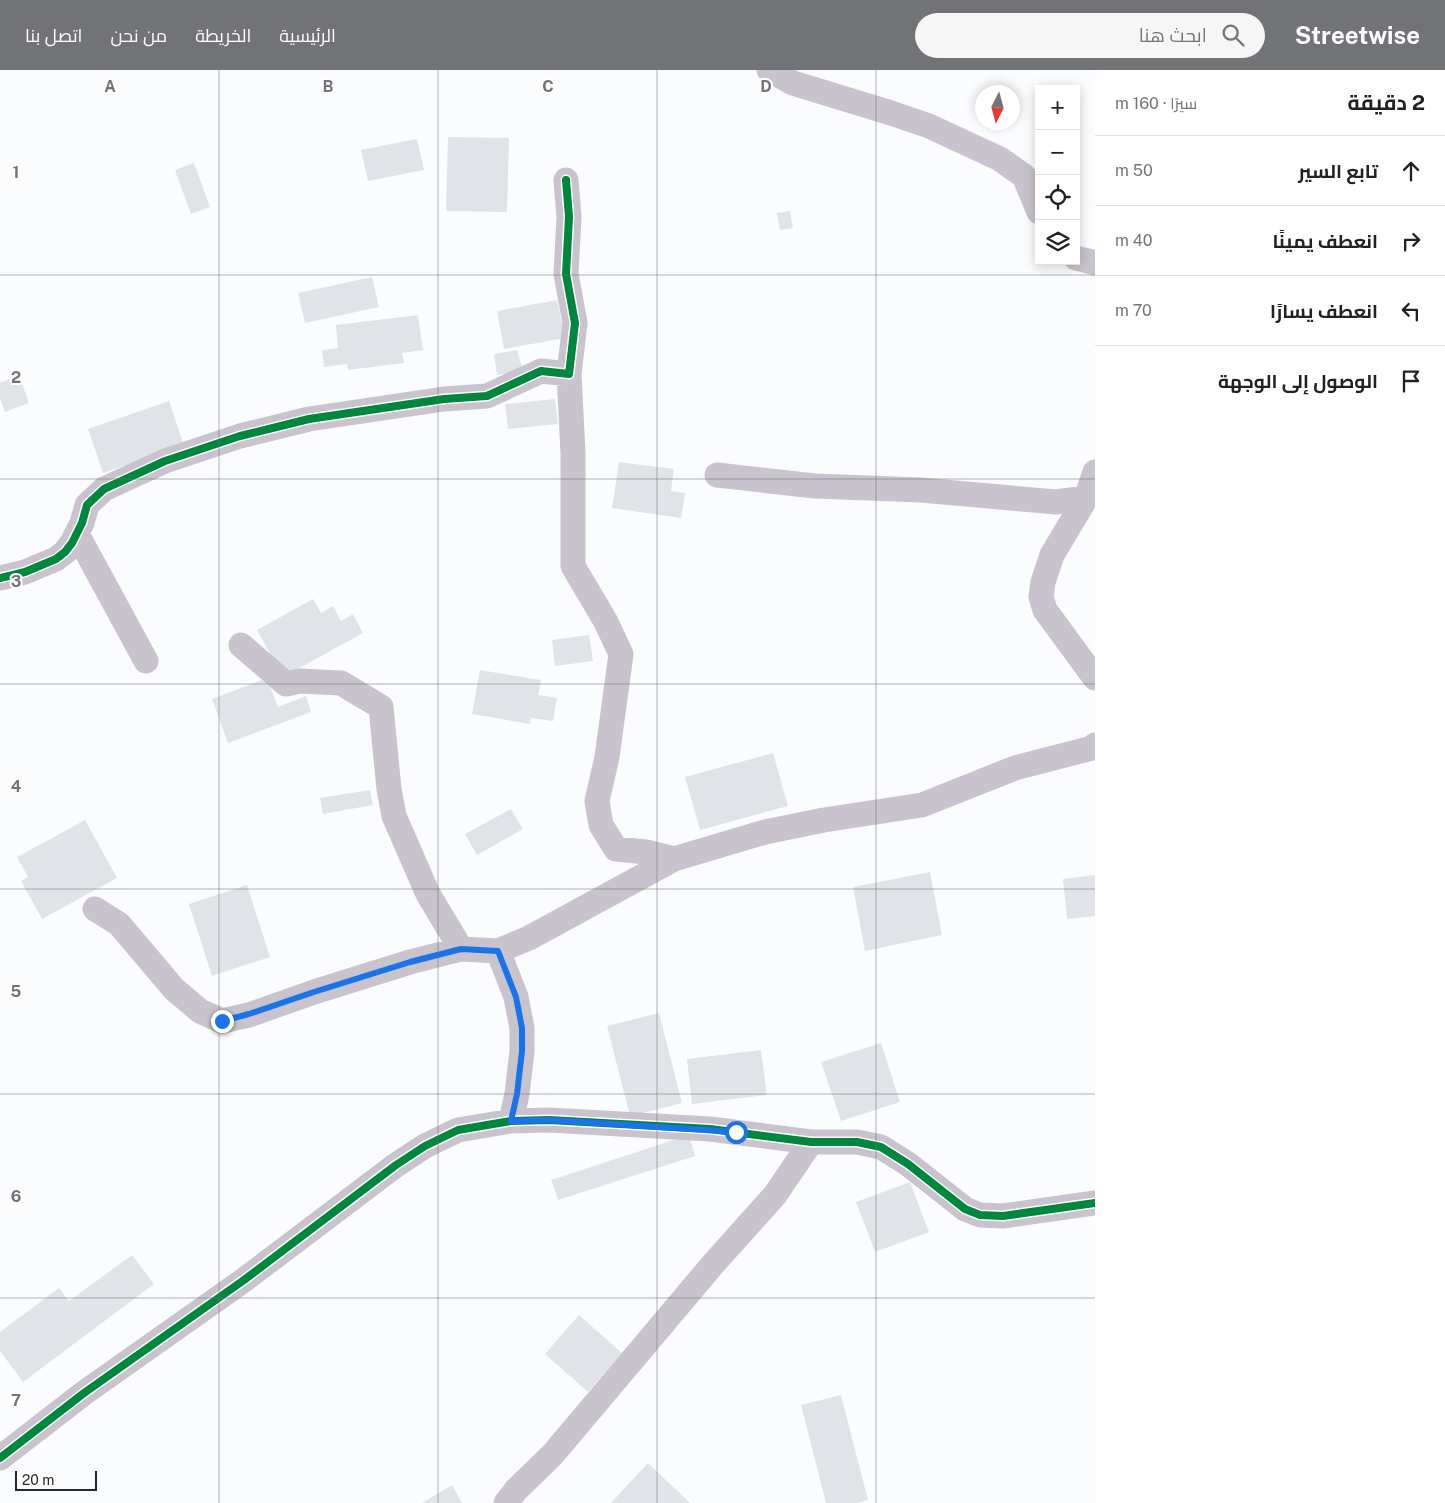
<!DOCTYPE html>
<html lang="ar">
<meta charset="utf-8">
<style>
body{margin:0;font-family:"Public Sans",Cairo,sans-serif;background:#f6f6f6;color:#202124;direction:rtl}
.controls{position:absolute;right:15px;top:15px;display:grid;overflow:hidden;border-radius:0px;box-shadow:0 2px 12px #0003}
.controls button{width:45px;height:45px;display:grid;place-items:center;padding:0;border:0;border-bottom:1px solid #e0e0e0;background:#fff;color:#202124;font:25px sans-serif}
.compass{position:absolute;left:975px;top:15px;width:45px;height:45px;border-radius:50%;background:#fff;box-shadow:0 2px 12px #0003;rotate:186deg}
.scale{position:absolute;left:15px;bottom:12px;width:82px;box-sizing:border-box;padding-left:5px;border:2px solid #28292f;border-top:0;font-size:14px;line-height:18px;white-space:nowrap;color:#28292f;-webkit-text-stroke:4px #fff;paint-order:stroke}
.stop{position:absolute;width:15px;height:15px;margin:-11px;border:4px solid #1a73e8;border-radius:50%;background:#fff}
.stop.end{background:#1a73e8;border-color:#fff;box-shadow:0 1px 5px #0008}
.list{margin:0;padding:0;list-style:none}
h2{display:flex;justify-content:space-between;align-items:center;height:65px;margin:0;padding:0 20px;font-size:21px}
h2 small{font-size:16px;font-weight:400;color:#757577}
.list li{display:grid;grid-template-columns:32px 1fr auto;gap:15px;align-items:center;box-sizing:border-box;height:70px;padding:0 20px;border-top:1px solid #e0e0e0}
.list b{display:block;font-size:19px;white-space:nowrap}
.list em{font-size:16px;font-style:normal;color:#757577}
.icon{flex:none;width:28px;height:28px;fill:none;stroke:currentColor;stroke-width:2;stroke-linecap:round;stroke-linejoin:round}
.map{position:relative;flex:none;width:1095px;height:1433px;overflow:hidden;direction:ltr}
header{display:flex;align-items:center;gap:30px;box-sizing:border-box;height:70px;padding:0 25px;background:#727377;color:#fff}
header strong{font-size:24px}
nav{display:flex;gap:28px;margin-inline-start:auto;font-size:18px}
.search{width:350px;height:45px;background:#f6f6f6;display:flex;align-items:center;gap:12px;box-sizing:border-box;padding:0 18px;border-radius:28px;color:#757577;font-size:19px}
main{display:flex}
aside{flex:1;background:#fff}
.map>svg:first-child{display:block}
</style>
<header>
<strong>Streetwise</strong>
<div class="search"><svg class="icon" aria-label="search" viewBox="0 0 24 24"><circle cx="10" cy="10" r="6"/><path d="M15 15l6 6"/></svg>ابحث هنا</div>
<nav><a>الرئيسية</a><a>الخريطة</a><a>من نحن</a><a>اتصل بنا</a></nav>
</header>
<main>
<aside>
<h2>2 دقيقة<small>سيرًا · 160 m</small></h2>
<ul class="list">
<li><svg class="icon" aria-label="ahead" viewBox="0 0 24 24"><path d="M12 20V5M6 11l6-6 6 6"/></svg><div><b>تابع السير</b></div><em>50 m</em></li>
<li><svg class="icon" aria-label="right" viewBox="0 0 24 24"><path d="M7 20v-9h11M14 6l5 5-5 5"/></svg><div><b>انعطف يمينًا</b></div><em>40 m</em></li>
<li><svg class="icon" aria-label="left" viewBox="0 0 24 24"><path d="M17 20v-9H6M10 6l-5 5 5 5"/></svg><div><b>انعطف يسارًا</b></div><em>70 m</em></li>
<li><svg class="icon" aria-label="arrive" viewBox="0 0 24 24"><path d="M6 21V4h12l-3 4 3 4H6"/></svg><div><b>الوصول إلى الوجهة</b></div></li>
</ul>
</aside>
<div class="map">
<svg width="1095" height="1433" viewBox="0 0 1095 1433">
<rect width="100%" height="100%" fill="#fbfcfe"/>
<path fill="#e0e4e8" d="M448 67 509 68 507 142 446 141Z
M417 69 424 100 368 111 361 80Z
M194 93 210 137 191 144 175 100Z
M790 141 793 158 780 160 777 143Z
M372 207 379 237 305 253 298 223Z
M557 230 565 268 504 279 497 241Z
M418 245 423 280 402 283 404 293 348 300 347 294 324 297 322 280 338 278 336 255Z
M517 280 523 301 497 305 494 284Z
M19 305 29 333 5 342 0 329V313Z
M555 329 558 354 508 359 505 334Z
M169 331 184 376 103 403 88 359Z
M619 392 674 399 671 421 685 423 681 448 612 438Z
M313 529 321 543 333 536 341 551 353 544 363 563 283 607 257 560Z
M589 565 593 591 555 596 552 570Z
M480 600 541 610 538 625 557 628 553 651 531 648 530 654 472 644Z
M267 608 278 637 306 626 311 642 228 673 212 629Z
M773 683 788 736 700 760 685 707Z
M370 720 373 735 323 744 320 728Z
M511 739 523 759 477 785 465 764Z
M85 750 117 808 42 849 21 811 28 807 17 787Z
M930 802 942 865 865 881 853 817Z
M1095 805V846L1067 849 1063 809Z
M247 815 270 887 212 906 189 834Z
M659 943 682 1033 630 1046 607 956Z
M881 973 900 1032 841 1051 821 992Z
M761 980 767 1025 692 1034 687 989Z
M689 1065 695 1086 558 1130 551 1110Z
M910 1112 929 1162 875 1182 856 1132Z
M132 1185 154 1214 23 1312 0 1281V1262L59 1218 69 1231Z
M579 1245 622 1283 588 1322 545 1284Z
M841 1325 868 1430 857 1433H826L801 1335Z
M648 1393 690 1433H611Z
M452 1415 462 1433H422Z"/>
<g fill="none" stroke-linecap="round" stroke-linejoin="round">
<path stroke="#c8c3cd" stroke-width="25" d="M769 0 793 13 891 43 929 56 1000 89 1024 106 1039 142
M1076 188 1095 193
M569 304 573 384V496L606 552 621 584 607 687 597 731 601 755 616 779 646 782 674 789
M1095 402 1086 428 1052 485 1043 512 1041 527 1045 540 1095 608
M717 405 815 416 921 420 1056 432 1086 428
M77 464 146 591
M0 508 25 502 56 489 65 482 72 473 82 453 87 435 104 419 165 391 240 366 309 349 444 329 487 326 541 301 569 304 575 253 566 204 569 147 566 110
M241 575 286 614 300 611 341 613 381 637 389 719 394 746 428 824 461 879
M95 839 119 854 174 919 200 941 222 951 249 945 314 922 410 892 461 879 498 881
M511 1051 517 1024 522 981V958L516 927 498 881 529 868 674 789 765 762 824 750 922 735 1015 698 1092 678 1095 675
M0 1388 84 1323 244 1210 396 1095 425 1076 458 1060 511 1051 549 1050 710 1059 811 1072H857L881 1077 908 1094 965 1139 980 1145 1003 1146 1095 1133
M506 1433 516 1420 553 1384 714 1193 775 1125 811 1072"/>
<defs>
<path id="cycleway" d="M0 508 25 502 56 489 65 482 72 473 82 453 87 435 104 419 165 391 240 366 309 349 444 329 487 326 541 301 569 304 575 253 566 204 569 147 566 110
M0 1388 84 1323 244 1210 396 1095 425 1076 458 1060 511 1051 549 1050 710 1059 811 1072H857L881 1077 908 1094 965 1139 980 1145 1003 1146 1095 1133"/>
</defs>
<use href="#cycleway" stroke="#fff" stroke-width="11"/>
<use href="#cycleway" stroke="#00873e" stroke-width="8"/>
</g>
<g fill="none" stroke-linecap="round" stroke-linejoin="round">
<path stroke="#1a73e8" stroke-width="6" d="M222 951 249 944 314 922 410 892 461 879 498 881 516 927 522 958V981L517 1024 511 1051 549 1050 736 1062"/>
</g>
<path fill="none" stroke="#727377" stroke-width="1" stroke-opacity="0.55" d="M219 0V1433M438 0V1433M657 0V1433M876 0V1433M0 205H1095M0 409H1095M0 614H1095M0 819H1095M0 1024H1095M0 1228H1095"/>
<g font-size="16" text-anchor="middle" font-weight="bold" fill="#727377" stroke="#fff" stroke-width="4" stroke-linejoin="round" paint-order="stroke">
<text x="110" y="22">A</text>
<text x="328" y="22">B</text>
<text x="548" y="22">C</text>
<text x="766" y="22">D</text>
<text x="16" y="108">1</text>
<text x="16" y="313">2</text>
<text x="16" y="517">3</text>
<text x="16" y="722">4</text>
<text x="16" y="927">5</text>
<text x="16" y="1132">6</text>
<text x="16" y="1336">7</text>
</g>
</svg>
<div class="controls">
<button>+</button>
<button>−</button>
<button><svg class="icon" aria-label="locate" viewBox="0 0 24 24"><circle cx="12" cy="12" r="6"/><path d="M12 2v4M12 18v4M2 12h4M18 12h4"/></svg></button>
<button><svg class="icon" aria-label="layers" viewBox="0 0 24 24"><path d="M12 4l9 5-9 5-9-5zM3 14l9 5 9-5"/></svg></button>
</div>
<svg class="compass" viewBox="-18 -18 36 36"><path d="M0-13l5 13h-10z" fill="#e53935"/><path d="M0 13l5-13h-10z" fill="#757577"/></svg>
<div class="scale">20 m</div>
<div class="stop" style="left:736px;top:1062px"></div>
<div class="stop end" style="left:222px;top:951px"></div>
</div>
</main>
